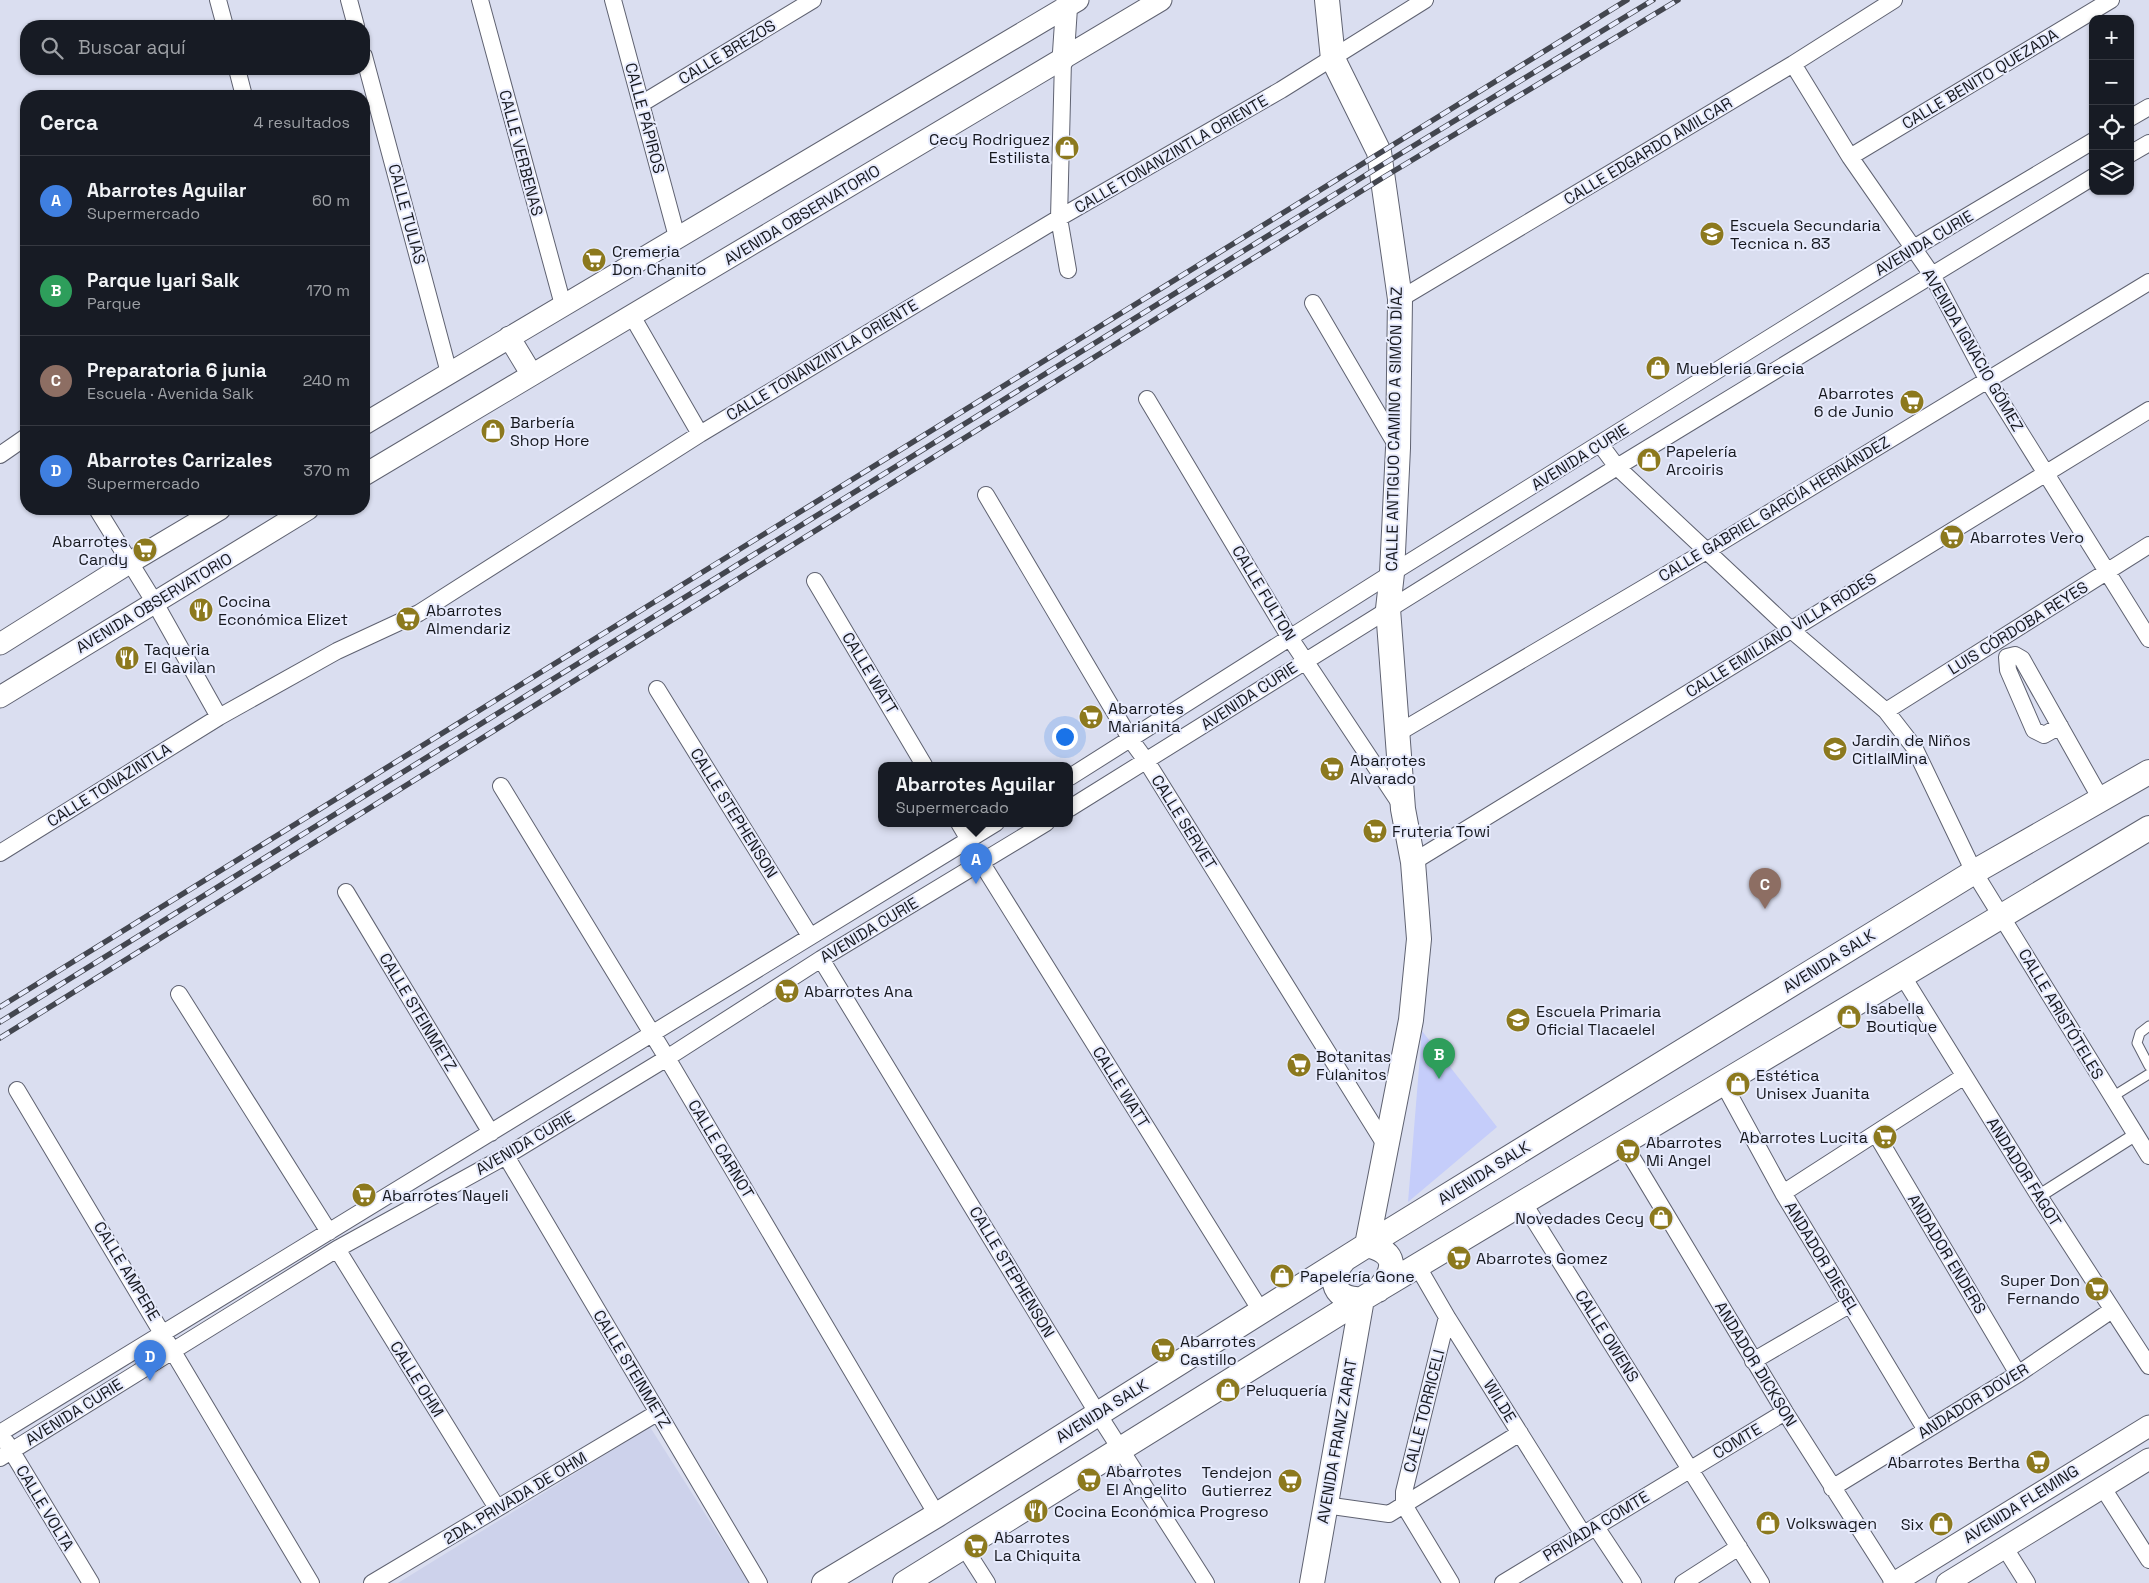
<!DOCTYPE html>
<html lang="es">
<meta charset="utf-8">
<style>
body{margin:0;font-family:"Space Grotesk",sans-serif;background:#242831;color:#f1f3f6}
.controls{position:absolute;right:15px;top:15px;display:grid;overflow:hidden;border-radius:10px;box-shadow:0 1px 4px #0004}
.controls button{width:45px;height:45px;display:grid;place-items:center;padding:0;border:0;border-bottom:1px solid #363941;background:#171b24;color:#f1f3f6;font:25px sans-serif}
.you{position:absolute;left:1064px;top:736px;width:18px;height:18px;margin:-12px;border:4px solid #fff;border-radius:50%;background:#1a73e8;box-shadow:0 0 0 8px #1a73e833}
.badge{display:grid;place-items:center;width:32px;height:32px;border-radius:50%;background:#7c3aed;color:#fff;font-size:16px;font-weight:700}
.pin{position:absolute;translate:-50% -41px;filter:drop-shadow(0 1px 2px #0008)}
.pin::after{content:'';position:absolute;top:26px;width:18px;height:15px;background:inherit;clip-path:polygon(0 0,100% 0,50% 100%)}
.popup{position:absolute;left:878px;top:762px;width:195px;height:65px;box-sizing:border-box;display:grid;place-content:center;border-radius:10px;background:#171b24;filter:drop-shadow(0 1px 4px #0005);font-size:16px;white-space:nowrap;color:#9ea1a6}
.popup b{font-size:19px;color:#f1f3f6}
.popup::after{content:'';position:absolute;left:50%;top:100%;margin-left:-10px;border:10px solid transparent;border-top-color:#171b24}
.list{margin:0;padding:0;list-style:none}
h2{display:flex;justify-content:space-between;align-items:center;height:65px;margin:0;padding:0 20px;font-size:21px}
h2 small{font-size:16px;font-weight:400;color:#9ea1a6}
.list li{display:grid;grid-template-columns:32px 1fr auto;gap:15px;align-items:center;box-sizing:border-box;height:90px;padding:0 20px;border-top:1px solid #363941}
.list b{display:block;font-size:19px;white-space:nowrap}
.list p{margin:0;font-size:16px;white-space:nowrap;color:#9ea1a6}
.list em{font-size:16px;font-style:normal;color:#9ea1a6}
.icon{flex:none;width:28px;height:28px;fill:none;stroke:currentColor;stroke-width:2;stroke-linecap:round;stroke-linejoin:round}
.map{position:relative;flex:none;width:2149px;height:1583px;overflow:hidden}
.search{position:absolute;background:#171b24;box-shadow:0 1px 4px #0004;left:20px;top:20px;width:350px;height:55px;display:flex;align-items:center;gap:12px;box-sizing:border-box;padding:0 18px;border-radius:20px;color:#9ea1a6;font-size:19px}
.panel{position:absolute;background:#171b24;box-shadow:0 1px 4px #0004;left:20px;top:90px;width:350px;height:425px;border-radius:20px}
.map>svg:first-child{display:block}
</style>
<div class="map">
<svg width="2149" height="1583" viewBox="0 0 2149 1583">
<rect width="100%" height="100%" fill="#dadef0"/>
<path fill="#cdd2eb" d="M650 1427 749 1583H398Z"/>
<path fill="#c5cdfa" d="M1422 1031 1497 1127 1408 1202Z"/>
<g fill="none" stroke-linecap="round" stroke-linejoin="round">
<defs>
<path id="service" d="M2149 1026 2140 1033 2137 1043 2149 1066
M2112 1097 2149 1074"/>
<path id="pedestrian" d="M2039 1196 2135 1135"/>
<path id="minor" d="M218 0 225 26
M349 0 356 26
M480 0 563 305
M613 0 677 237
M364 56 449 373
M1063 60 1059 218 1068 270
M1793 64 1850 157 1932 275 1987 379 2149 639
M237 69 244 96
M641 104 813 0
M2130 118 2149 107
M2130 154 2149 143
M1850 157 2111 0
M1400 299 1793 64 1894 0
M1313 303 1398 448
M632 316 700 434
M1147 399 1290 638 1401 805
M1600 444 1617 467 1790 629 1886 711 1914 747 1974 872 2149 1156
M0 455 26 437
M986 495 1131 740 1147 762 1386 1146
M97 509 155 603 219 717
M815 581 924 765
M657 689 810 936
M1886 711 2149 545
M2060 726 2044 735 2034 730 2008 670 2007 657 2015 655 2022 659 2102 801
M1398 733 1708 550 2149 282
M1070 777 1392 573 1912 249 2093 141
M501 786 667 1058 937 1515
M1070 808 1617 467 2093 177
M959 823 969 840
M0 853 219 717 337 651 419 613 700 434 1059 218 1281 90 1425 0
M981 862 1261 1311
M1413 862 2149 410
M346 892 491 1133
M821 959 1098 1414 1206 1583
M1902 975 2039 1196 2149 1366
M179 994 329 1232
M1723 1083 1783 1193 1926 1430
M17 1090 311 1583
M1876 1134 2018 1374
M1622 1141 1785 1412 1894 1583
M506 1156 759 1583
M1783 1193 1963 1077
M1523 1202 1761 1583
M337 1249 497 1508
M1418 1267 1447 1317 1583 1534
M1447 1317 1404 1492V1505L1451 1583
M1753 1361 1849 1305
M0 1433 996 823
M6 1442 91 1583
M0 1458 337 1249 506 1156 667 1058 821 959 1046 823
M1832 1488 2018 1374 2112 1310
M2103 1488 2149 1560
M1325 1505 1389 1514 1520 1433
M1596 1527 1633 1583
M964 1547 987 1583
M2005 1548 2027 1583
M372 1583 657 1413
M1503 1583 1785 1412
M1683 1583 1739 1547"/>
<path id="tertiary" d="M1063 60 1067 0
M509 337 532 375
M364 424 1078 0
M364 475 1161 0
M0 644 129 563 220 509
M0 697 308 509
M1894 1583 2149 1426
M1947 1583 2149 1459"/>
<path id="secondary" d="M1327 0 1333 59 1379 152 1400 299 1398 448 1392 573 1388 609 1403 809 1413 862 1419 939 1411 1020 1367 1245C1397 1252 1397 1269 1378 1290
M824 1583 937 1515 1367 1245 1974 872 2149 772
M905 1583 1362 1299 2149 828
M1312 1583 1362 1299C1335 1301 1326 1279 1344 1260"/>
</defs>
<use href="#service" stroke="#5f6271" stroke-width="11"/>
<use href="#pedestrian" stroke="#5f6271" stroke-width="14"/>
<use href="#minor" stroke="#5f6271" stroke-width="18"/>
<use href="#tertiary" stroke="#5f6271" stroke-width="23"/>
<use href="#secondary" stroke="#5f6271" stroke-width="26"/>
<use href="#service" stroke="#fff" stroke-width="9"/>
<use href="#pedestrian" stroke="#fff" stroke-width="12"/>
<use href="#minor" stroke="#fff" stroke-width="16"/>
<use href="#tertiary" stroke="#fff" stroke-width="21"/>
<use href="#secondary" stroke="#fff" stroke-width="24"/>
<defs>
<path id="rail" d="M0 1007 1627 0
M0 1022 1382 165 1653 0
M0 1038 1384 177 1678 0"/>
</defs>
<use href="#rail" stroke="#43464f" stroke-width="5.5"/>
<use href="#rail" stroke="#e7ebfd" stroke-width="4" stroke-dasharray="11" stroke-linecap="butt"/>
</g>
<defs>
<symbol id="shop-disc" viewBox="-11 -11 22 22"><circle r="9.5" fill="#8c791e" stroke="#e7ebfd"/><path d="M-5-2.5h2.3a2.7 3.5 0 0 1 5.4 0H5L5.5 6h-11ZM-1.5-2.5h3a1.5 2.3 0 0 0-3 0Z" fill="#fff"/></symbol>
<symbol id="school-disc" viewBox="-11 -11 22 22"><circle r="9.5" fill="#8c791e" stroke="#e7ebfd"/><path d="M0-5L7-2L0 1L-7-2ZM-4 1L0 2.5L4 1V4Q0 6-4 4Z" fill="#fff"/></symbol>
<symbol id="supermarket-disc" viewBox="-11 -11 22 22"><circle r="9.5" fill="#8c791e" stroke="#e7ebfd"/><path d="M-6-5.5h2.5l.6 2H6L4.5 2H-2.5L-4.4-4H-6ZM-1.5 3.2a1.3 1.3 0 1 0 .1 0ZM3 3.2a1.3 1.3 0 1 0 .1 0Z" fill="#fff"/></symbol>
<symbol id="restaurant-disc" viewBox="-11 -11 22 22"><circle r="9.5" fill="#8c791e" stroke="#e7ebfd"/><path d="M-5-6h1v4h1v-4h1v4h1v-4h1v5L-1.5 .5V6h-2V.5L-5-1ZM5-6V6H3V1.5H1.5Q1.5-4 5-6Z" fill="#fff"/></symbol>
</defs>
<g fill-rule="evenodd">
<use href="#shop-disc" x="1053" y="134" width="28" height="28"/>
<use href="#school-disc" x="1698" y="220" width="28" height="28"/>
<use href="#supermarket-disc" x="580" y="246" width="28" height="28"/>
<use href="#shop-disc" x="1644" y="354" width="28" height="28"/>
<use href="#supermarket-disc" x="1898" y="388" width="28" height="28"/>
<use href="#shop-disc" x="479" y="417" width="28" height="28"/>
<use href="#shop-disc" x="1635" y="446" width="28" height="28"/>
<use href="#supermarket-disc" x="1938" y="523" width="28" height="28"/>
<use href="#supermarket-disc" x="131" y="536" width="28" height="28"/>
<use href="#restaurant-disc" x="187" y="596" width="28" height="28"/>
<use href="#supermarket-disc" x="394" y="605" width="28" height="28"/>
<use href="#restaurant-disc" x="113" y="644" width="28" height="28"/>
<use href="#supermarket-disc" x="1077" y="703" width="28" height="28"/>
<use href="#school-disc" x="1821" y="735" width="28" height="28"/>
<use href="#supermarket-disc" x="1318" y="755" width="28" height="28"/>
<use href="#supermarket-disc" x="1361" y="817" width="28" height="28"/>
<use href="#supermarket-disc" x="773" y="977" width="28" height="28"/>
<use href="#shop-disc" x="1835" y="1003" width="28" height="28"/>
<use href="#school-disc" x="1504" y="1006" width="28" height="28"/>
<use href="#supermarket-disc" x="1285" y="1051" width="28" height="28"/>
<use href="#shop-disc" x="1724" y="1070" width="28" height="28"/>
<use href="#supermarket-disc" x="1871" y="1123" width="28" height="28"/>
<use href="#supermarket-disc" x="1614" y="1137" width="28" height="28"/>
<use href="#supermarket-disc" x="350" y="1181" width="28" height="28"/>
<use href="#shop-disc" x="1647" y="1204" width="28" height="28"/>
<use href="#supermarket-disc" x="1445" y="1244" width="28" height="28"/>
<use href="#shop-disc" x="1268" y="1262" width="28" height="28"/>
<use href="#supermarket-disc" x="2083" y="1275" width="28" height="28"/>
<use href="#supermarket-disc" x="1149" y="1336" width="28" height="28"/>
<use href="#shop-disc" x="1214" y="1376" width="28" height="28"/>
<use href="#supermarket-disc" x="2024" y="1448" width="28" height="28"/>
<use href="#supermarket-disc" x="1075" y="1466" width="28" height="28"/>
<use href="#supermarket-disc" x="1276" y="1467" width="28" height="28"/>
<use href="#restaurant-disc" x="1022" y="1497" width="28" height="28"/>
<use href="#shop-disc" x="1754" y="1509" width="28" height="28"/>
<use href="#shop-disc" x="1927" y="1510" width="28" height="28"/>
<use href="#supermarket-disc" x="962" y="1532" width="28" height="28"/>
</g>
<g text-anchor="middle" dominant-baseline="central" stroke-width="4" stroke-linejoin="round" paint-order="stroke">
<g font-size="16" fill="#16181e" stroke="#e7ebfd">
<text transform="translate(727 52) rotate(-31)">CALLE BREZOS</text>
<text transform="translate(1980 79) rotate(-31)">CALLE BENITO QUEZADA</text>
<text transform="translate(645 118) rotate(75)">CALLE PÁPIROS</text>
<text transform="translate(1648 151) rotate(-31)">CALLE EDGARDO AMILCAR</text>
<text transform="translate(521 153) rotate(75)">CALLE VERBENAS</text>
<text transform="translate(1171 154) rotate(-30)">CALLE TONANZINTLA ORIENTE</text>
<text transform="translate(407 214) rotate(75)">CALLE TULIAS</text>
<text transform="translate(802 215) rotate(-31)">AVENIDA OBSERVATORIO</text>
<text transform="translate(1924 243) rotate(-31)">AVENIDA CURIE</text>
<text transform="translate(1973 350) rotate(60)">AVENIDA IGNACIO GÓMEZ</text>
<text transform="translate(822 360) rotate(-31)">CALLE TONANZINTLA ORIENTE</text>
<text transform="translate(1394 429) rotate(-89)">CALLE ANTIGUO CAMINO A SIMÓN DÍAZ</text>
<text transform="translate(1580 457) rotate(-32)">AVENIDA CURIE</text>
<text transform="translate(1774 509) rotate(-31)">CALLE GABRIEL GARCÍA HERNÁNDEZ</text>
<text transform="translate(1264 593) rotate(59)">CALLE FULTON</text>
<text transform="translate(154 603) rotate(-31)">AVENIDA OBSERVATORIO</text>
<text transform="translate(2018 628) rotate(-32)">LUIS CÓRDOBA REYES</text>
<text transform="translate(1781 635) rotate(-32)">CALLE EMILIANO VILLA RODES</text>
<text transform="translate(870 673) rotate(59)">CALLE WATT</text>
<text transform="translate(1249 696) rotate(-33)">AVENIDA CURIE</text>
<text transform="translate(109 785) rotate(-32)">CALLE TONAZINTLA</text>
<text transform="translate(734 813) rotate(58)">CALLE STEPHENSON</text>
<text transform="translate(1184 822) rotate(58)">CALLE SERVET</text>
<text transform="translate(869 930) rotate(-31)">AVENIDA CURIE</text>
<text transform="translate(1829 961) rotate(-32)">AVENIDA SALK</text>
<text transform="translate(418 1012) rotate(59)">CALLE STEINMETZ</text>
<text transform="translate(2061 1014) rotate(59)">CALLE ARISTÓTELES</text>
<text transform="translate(1121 1087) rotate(58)">CALLE WATT</text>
<text transform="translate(525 1143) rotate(-30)">AVENIDA CURIE</text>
<text transform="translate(721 1149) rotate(59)">CALLE CARNOT</text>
<text transform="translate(2024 1172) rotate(58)">ANDADOR FAGOT</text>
<text transform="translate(1484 1173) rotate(-32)">AVENIDA SALK</text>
<text transform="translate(1947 1254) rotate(59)">ANDADOR ENDERS</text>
<text transform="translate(1822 1258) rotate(59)">ANDADOR DIESEL</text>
<text transform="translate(127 1271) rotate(59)">CALLE AMPERE</text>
<text transform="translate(1012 1272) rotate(59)">CALLE STEPHENSON</text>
<text transform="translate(1607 1336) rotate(58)">CALLE OWENS</text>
<text transform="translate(1756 1364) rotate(59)">ANDADOR DICKSON</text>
<text transform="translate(632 1369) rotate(59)">CALLE STEINMETZ</text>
<text transform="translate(417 1379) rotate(58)">CALLE OHM</text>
<text transform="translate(1500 1401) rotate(58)">WILDE</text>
<text transform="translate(1973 1401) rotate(-32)">ANDADOR DOVER</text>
<text transform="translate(1102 1411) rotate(-32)">AVENIDA SALK</text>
<text transform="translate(1424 1411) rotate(-76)">CALLE TORRICELI</text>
<text transform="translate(74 1412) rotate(-32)">AVENIDA CURIE</text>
<text transform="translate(1337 1441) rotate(-80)">AVENIDA FRANZ ZARAT</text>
<text transform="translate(1737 1441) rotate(-31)">COMTE</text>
<text transform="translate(515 1498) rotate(-31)">2DA. PRIVADA DE OHM</text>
<text transform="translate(2021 1504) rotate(-32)">AVENIDA FLEMING</text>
<text transform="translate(45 1508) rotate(59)">CALLE VOLTA</text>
<text transform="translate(1596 1526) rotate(-31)">PRIVADA COMTE</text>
</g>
<g font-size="16" fill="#16181e" stroke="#e7ebfd" text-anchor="start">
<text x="1050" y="139" text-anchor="end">Cecy Rodriguez<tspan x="1050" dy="18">Estilista</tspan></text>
<text x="1730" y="225">Escuela Secundaria<tspan x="1730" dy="18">Tecnica n. 83</tspan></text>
<text x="612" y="251">Cremeria<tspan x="612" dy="18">Don Chanito</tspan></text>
<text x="1676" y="368">Muebleria Grecia</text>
<text x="1894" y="393" text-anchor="end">Abarrotes<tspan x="1894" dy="18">6 de Junio</tspan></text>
<text x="510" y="422">Barbería<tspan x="510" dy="18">Shop Hore</tspan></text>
<text x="1666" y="451">Papelería<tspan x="1666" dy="18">Arcoiris</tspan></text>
<text x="1970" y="537">Abarrotes Vero</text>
<text x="128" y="541" text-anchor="end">Abarrotes<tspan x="128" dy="18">Candy</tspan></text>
<text x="218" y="601">Cocina<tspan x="218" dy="18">Económica Elizet</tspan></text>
<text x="426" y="610">Abarrotes<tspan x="426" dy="18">Almendariz</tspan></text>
<text x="144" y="649">Taqueria<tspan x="144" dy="18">El Gavilan</tspan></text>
<text x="1108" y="708">Abarrotes<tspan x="1108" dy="18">Marianita</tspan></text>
<text x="1852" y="740">Jardin de Niños<tspan x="1852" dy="18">CitlalMina</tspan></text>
<text x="1350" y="760">Abarrotes<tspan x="1350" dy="18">Alvarado</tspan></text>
<text x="1392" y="831">Fruteria Towi</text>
<text x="804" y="991">Abarrotes Ana</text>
<text x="1866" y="1008">Isabella<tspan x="1866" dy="18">Boutique</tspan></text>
<text x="1536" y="1011">Escuela Primaria<tspan x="1536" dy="18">Oficial Tlacaelel</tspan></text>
<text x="1316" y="1056">Botanitas<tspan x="1316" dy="18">Fulanitos</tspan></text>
<text x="1756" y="1075">Estética<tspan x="1756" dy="18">Unisex Juanita</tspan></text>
<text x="1868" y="1137" text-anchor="end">Abarrotes Lucita</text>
<text x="1646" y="1142">Abarrotes<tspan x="1646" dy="18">Mi Angel</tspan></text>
<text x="382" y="1195">Abarrotes Nayeli</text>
<text x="1644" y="1218" text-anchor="end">Novedades Cecy</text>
<text x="1476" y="1258">Abarrotes Gomez</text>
<text x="1300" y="1276">Papelería Gone</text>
<text x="2080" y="1280" text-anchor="end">Super Don<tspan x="2080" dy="18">Fernando</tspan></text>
<text x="1180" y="1341">Abarrotes<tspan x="1180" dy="18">Castillo</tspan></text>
<text x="1246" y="1390">Peluquería</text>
<text x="2020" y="1462" text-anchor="end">Abarrotes Bertha</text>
<text x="1106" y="1471">Abarrotes<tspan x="1106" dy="18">El Angelito</tspan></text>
<text x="1272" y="1472" text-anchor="end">Tendejon<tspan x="1272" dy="18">Gutierrez</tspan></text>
<text x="1054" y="1511">Cocina Económica Progreso</text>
<text x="1786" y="1523">Volkswagen</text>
<text x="1924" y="1524" text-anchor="end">Six</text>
<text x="994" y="1537">Abarrotes<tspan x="994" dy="18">La Chiquita</tspan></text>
</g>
</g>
</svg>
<div class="controls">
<button>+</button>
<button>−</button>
<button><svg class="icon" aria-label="locate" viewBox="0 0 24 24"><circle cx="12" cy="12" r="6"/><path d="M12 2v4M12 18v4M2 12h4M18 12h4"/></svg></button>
<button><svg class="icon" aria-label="layers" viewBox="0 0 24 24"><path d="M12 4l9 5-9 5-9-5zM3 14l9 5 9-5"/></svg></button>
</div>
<div class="you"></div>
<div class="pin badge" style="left:976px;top:884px;background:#3f7fe0">A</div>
<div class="popup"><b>Abarrotes Aguilar</b>Supermercado</div>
<div class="pin badge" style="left:1439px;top:1079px;background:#2e9e5b">B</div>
<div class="pin badge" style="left:1765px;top:909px;background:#8d6e63">C</div>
<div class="pin badge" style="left:150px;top:1381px;background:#3f7fe0">D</div>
<div class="search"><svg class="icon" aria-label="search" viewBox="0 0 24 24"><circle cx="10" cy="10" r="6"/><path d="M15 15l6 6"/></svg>Buscar aquí</div>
<section class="panel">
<h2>Cerca<small>4 resultados</small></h2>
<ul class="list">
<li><span class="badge" style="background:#3f7fe0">A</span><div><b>Abarrotes Aguilar</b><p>Supermercado</p></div><em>60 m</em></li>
<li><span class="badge" style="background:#2e9e5b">B</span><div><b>Parque Iyari Salk</b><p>Parque</p></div><em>170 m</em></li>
<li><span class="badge" style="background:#8d6e63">C</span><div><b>Preparatoria 6 junia</b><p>Escuela · Avenida Salk</p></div><em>240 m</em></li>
<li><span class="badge" style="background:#3f7fe0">D</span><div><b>Abarrotes Carrizales</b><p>Supermercado</p></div><em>370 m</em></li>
</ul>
</section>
</div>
